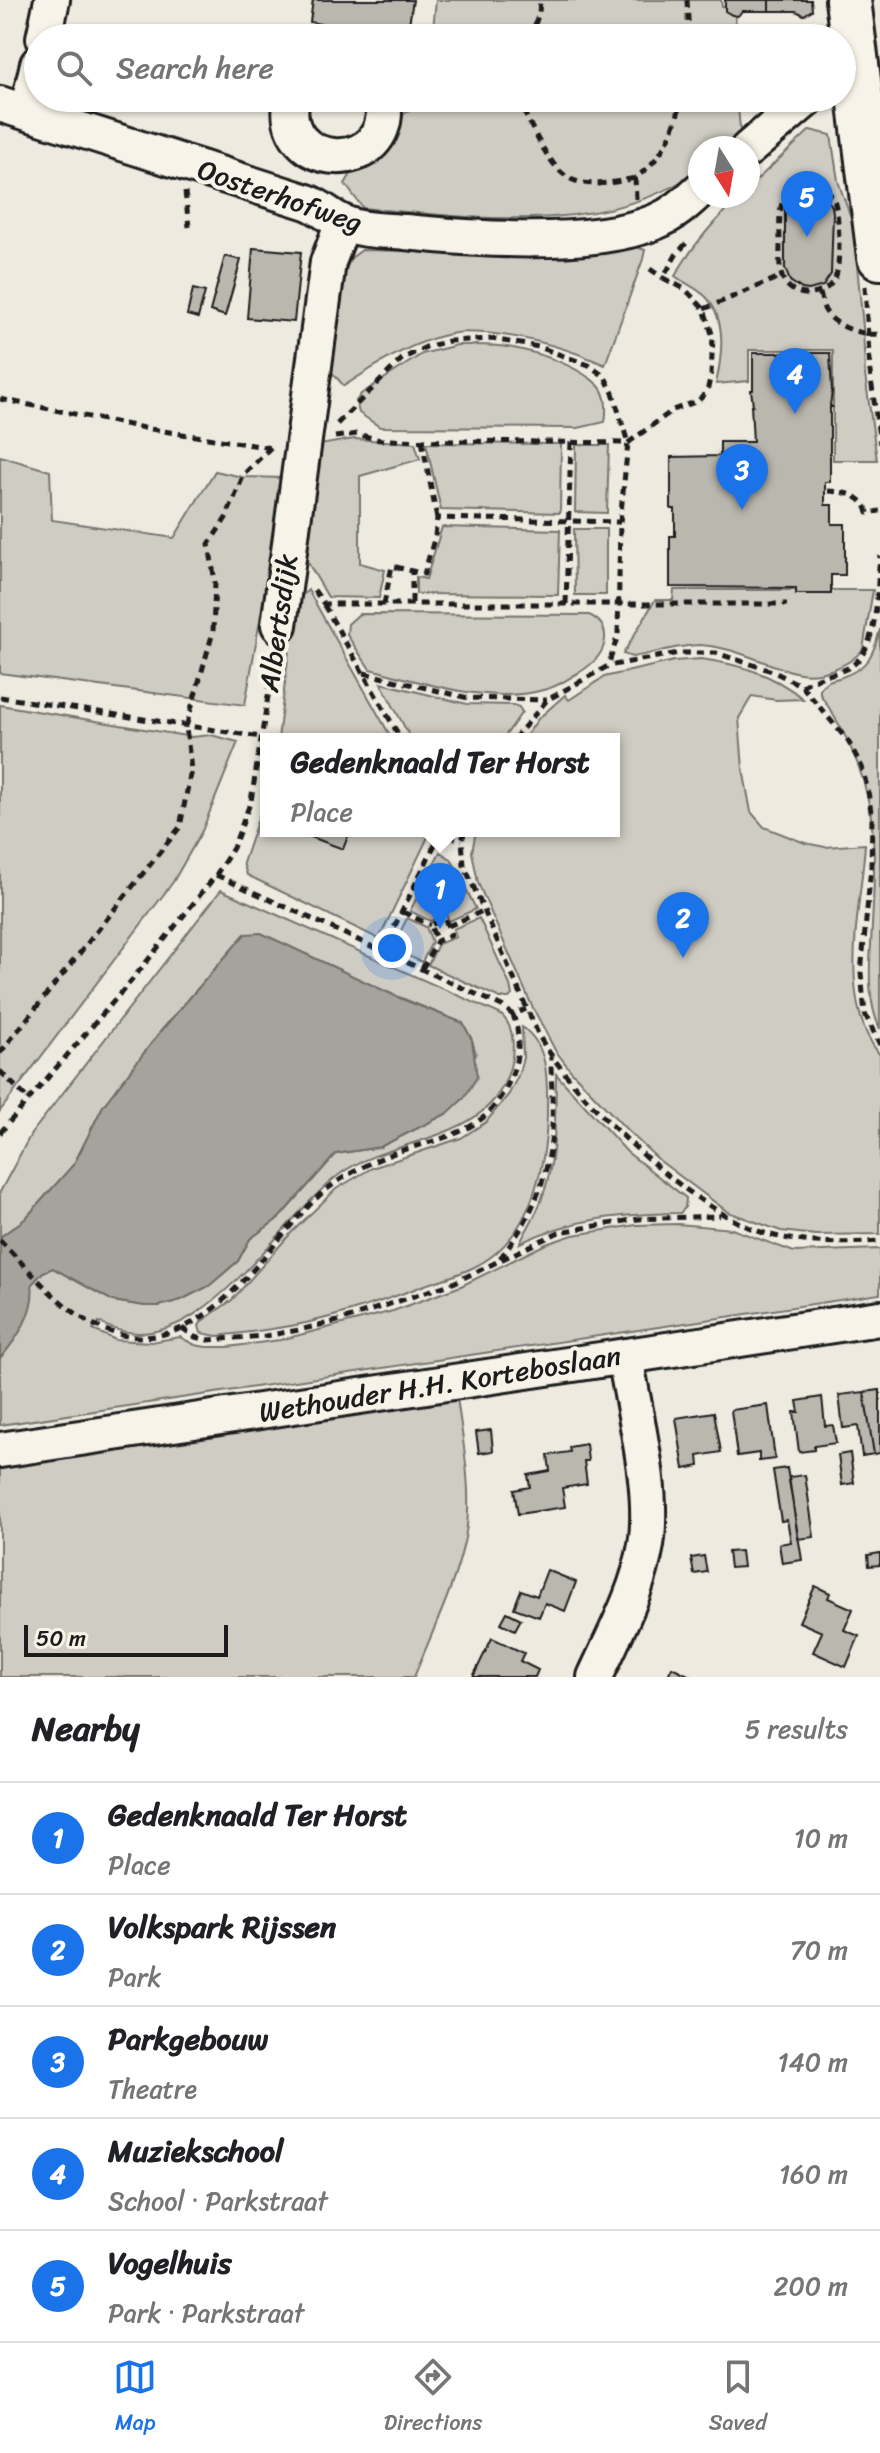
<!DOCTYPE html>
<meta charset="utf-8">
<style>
body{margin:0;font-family:Sriracha,sans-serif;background:#f6f6f6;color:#202124}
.compass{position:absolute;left:688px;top:136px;width:72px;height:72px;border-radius:50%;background:#fff;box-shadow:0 2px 6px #0004;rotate:169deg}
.scale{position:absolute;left:24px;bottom:20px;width:204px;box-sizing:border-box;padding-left:8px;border:4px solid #1c1c1c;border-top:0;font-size:22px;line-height:28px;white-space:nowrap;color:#1c1c1c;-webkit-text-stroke:6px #f7f3e8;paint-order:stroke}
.you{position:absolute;left:392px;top:948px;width:28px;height:28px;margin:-20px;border:6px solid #fff;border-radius:50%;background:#1a73e8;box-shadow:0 0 0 12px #1a73e833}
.badge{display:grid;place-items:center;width:52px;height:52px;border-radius:50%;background:#1a73e8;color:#fff;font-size:26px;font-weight:700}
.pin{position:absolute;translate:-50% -66px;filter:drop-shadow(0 2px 4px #0008)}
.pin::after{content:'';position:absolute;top:42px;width:28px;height:24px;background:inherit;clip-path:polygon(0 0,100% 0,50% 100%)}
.popup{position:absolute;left:260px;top:733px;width:360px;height:104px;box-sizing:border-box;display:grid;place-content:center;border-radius:0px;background:#fff;filter:drop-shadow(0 2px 6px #0005);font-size:26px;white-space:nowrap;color:#757577}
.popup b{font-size:30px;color:#202124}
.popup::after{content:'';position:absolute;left:50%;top:100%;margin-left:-16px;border:16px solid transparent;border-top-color:#fff}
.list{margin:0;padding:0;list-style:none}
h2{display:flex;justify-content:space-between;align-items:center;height:104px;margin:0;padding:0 32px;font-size:34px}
h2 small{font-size:26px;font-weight:400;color:#757577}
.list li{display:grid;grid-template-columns:52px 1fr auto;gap:24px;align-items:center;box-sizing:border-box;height:112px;padding:0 32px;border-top:2px solid #e0e0e0}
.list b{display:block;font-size:30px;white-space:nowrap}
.list p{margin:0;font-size:26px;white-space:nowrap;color:#757577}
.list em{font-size:26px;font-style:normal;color:#757577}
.icon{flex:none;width:44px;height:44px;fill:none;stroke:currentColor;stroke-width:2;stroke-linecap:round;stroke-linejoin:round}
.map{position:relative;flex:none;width:880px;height:1677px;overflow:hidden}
.search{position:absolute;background:#fff;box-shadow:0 2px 6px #0004;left:24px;right:24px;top:24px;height:88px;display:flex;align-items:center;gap:20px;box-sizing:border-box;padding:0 28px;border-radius:44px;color:#757577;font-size:30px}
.sheet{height:664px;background:#fff}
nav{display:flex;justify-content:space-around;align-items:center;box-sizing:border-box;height:112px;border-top:2px solid #e0e0e0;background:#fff;font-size:22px;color:#757577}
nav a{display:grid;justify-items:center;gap:4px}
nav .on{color:#1a73e8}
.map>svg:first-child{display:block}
</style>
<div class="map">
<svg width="880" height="1677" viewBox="0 0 880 1677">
<rect width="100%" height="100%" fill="#eeeae0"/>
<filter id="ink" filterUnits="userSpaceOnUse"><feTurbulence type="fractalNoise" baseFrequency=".0125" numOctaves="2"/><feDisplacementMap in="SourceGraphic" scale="16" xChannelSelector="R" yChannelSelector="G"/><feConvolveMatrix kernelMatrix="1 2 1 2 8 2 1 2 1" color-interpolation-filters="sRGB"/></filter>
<g filter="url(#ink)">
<path fill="#cfccc3" stroke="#767470" stroke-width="2" d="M436 0H721L722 6 736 8 735 38H432Z
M425 98H737L741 138 730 148H700V170C605 237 472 218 363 208L345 184C366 146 390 123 425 98Z
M810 130 831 135 838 181 853 224 863 327 865 375 877 460H833V350H749V381L716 384C722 356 727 321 707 298 699 289 684 283 675 276 692 246 715 220 740 196H748V188Z
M634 246 645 250 643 259 605 365C566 347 529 337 486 333 476 333 465 331 455 333 414 340 378 364 344 386L327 367 346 269 351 258 362 250 533 254Z
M457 345C476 345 495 344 513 348 540 353 579 366 599 386 607 395 607 411 605 422L578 428 380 427 359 413 356 401 361 394 422 354Z
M354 439 415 443 420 459 360 476V563L385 570 379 598 328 597 300 549 314 446Z
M426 443 561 444 560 513 441 510Z
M576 445H609L607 513 575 512Z
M0 456 50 471 52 520 174 538 215 471 242 477 285 478 245 705 0 673Z
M442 527 560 530 558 595 416 594V577L426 579Z
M574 529H606V595H575Z
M308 590 392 739H278L295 602Z
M674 590H873L863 649C849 667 818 678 795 672 763 664 735 647 700 645 677 645 654 654 632 657L623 654 655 600H673Z
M359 614 589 615C600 620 606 627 605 639 604 654 593 664 580 672 569 678 559 686 547 689 489 706 426 683 370 669L347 635 348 624Z
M880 629V1029C868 1003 869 973 871 944 877 837 880 782 820 694V689C825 680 832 680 842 677 868 668 874 654 880 629Z
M701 659C738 664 774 674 803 699L776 700 752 696 739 718 743 769 751 812 764 827 805 843 825 847 865 844C861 908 836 1002 880 1055V1234L816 1235 781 1231 728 1212 660 1161 628 1131 571 1071 555 1050 532 1006 478 883 472 852 476 831H614V739H524L538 719 565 695 569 700 604 677 674 661Z
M381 683 467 704 513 705 519 707 522 712 503 739H411Z
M0 705 192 737 211 735 238 742 202 831 173 882 0 1111Z
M266 795V831H429L428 837 379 939 247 875 243 863Z
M440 852 451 859 476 909 449 921 446 914 430 921 410 911Z
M221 890 500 1014C513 1024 514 1042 512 1058 498 1145 397 1133 340 1174 277 1220 192 1376 99 1322L93 1330 116 1340 151 1342 180 1337 195 1345 206 1347H228L280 1340 393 1311 461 1286 546 1244 573 1235 636 1225 678 1224 732 1229 794 1252 880 1249V1294L0 1425V1358L27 1317 32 1284 43 1272 53 1268 113 1301 145 1306H159L181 1300 209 1286 238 1261 250 1239 279 1218 336 1154 380 1147 448 1113 476 1054 472 1040 463 1023 245 934 161 1031 103 1106 74 1164 25 1219 0 1237V1192L31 1134Z
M407 918 426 927 432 942 422 962 396 951 394 945Z
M479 918 510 985 512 995 509 998H500L428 965 438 944 456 937 453 929Z
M522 1027C551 1047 547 1086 547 1117 546 1162 533 1221 497 1252 477 1270 449 1277 425 1285 389 1299 352 1312 314 1321 282 1329 250 1332 217 1336L201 1333 199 1326 202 1321 232 1300 291 1233 336 1189 372 1168 461 1138 486 1122 509 1094 518 1076 523 1058Z
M556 1074 627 1152 686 1198 685 1208 680 1213C624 1214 572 1218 520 1243 527 1228 537 1214 542 1198 557 1158 555 1116 556 1074Z
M456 1391C462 1435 474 1496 465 1538 455 1586 432 1632 414 1677H0V1459Z"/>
<path fill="#a6a39d" stroke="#6f6d69" stroke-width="2" d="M261 933 402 999 463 1023 472 1040 477 1077 464 1098 448 1113 380 1147 336 1154 279 1218 250 1239 238 1261 209 1286 181 1300 159 1306H145L113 1301 53 1268 43 1272 32 1284C36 1310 17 1340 0 1358V1237L25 1219 74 1164 103 1106 161 1031 245 934Z"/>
<path fill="#bab7af" stroke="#1c1c1c" stroke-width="2" d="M313 0H413L407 36 365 30 364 33 310 22Z
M725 0H769V11H742L738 16 732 15 725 11Z
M769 0H811L812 10 804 15 796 11H769Z
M807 190 822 194 832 206 833 213 831 274 823 286 809 290 802 289 790 281 785 268V206L794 195Z
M253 248 301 252 294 322 247 318Z
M225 256 241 260 225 316 210 311Z
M193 289 205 292 198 318 187 315Z
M753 353H830L832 392 830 405 832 407H830V482H825V505H832V524H845V575H831V594H796V588L670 587V536H675V509H671V457L720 456V442H753L751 405H753L751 390H753Z
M295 831H350L343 849Z
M880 1390V1453L874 1454 864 1392Z
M864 1392 874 1454 862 1456 858 1426 843 1428 839 1395Z
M822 1397 825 1426 833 1425 836 1443 814 1446V1450L799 1452 794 1412H799L797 1401Z
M768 1405 775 1459 759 1461V1453L737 1456 731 1410Z
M714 1412 721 1452 698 1456 699 1466 684 1469 676 1418Z
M491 1430 493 1451 479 1453 476 1432Z
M586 1444 588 1461H584L587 1484 562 1488 565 1507 518 1514 514 1490 530 1487 528 1475 550 1471 548 1455 570 1452 569 1447Z
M850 1453 854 1483 842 1485 838 1455Z
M787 1468 802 1560 782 1563 779 1544 791 1542 787 1520 781 1521 773 1470Z
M805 1475 814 1537 798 1539 789 1477Z
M741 1551 743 1567 730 1568 728 1552Z
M880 1553V1565L869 1566 868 1555Z
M704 1556 707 1572 694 1574 691 1558Z
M547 1570 576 1582 565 1611 545 1603 539 1617 514 1608 521 1590 537 1596Z
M815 1586 830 1593 828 1598 853 1609 844 1630 859 1636 846 1667 813 1652 822 1632 799 1622Z
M507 1612 521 1619 515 1630 501 1623Z
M492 1638 524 1653 520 1661 538 1670 535 1677H473Z
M672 1667 692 1677H667Z"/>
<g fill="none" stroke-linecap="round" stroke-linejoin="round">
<defs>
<path id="minor" d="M44 38 52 0
M292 98C275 172 396 179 383 98
M0 104 307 202C321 207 331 218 344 223 362 231 385 230 405 232 474 239 591 248 655 222 673 215 686 203 700 190
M27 112 38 64
M748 149 808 98
M279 625 328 262 343 223
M0 1450 880 1318
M595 1677C614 1635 638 1592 646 1545 655 1490 634 1412 625 1356"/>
<path id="major" d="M848 0 880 257"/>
</defs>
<use href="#minor" stroke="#1c1c1c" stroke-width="40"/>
<use href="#major" stroke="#1c1c1c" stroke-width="50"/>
<path stroke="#1c1c1c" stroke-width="5" stroke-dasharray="8 6" stroke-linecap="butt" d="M687 0 689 38
M530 38 539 13 540 0
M517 98C529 120 549 171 573 180 592 188 616 182 635 178
M341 108 342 98
M813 185C822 187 829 190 833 198 840 210 840 258 837 272 832 296 797 303 784 281 778 271 780 256 780 244 780 217 774 183 813 185Z
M185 192 189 227
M636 199 635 178C664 158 674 131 682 98
M650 269 663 278
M865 286 870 372 880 444
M820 293C822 299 822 307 826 312 836 327 863 336 880 334
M704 309 782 276
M0 399 144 428 272 448
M337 424 402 359 426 347 449 341 492 339 539 347 589 365 605 377 613 393 628 443 620 522 618 635 608 666
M335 437 357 434 380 440 628 443 673 410 698 401 707 392 711 374 713 337 704 309 685 289 663 278 676 255 688 241
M422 441 437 518
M828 491C845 492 864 495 868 513L880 511
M314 590 324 604H787
M412 603V571L424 574 435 536 437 518 620 522
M384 604 392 566 412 571
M566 604 571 441
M324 605 401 739
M364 673 468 698 547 700
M802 686C817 676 835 675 850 667 880 648 876 590 880 556
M0 697 261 737
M514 739 547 700 608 666 679 653H716L772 671 802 686 848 741 862 767 868 791 872 819 871 867 861 973 865 1014 880 1045
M465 831 462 840 464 865 539 1036C576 1101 698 1217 771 1235 806 1244 844 1244 880 1241
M216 875 502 1006 513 1015
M403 912 430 925
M448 926 483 911
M382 952 440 834 462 840
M422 969 437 941 451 935 445 919 430 925 437 941
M0 1053 180 827 191 770 186 727 213 632 215 582 209 544 226 518 244 474 271 447
M0 1071 29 1100
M0 1133 132 980 216 875 233 848 251 801 275 653
M0 1240C38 1279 82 1337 141 1337 220 1337 270 1239 322 1193 344 1175 370 1162 397 1152 426 1142 462 1137 486 1115 511 1090 527 1049 513 1015L526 1009
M500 1258C530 1222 551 1174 552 1126 553 1103 551 1080 551 1057
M182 1328 195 1337 208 1340 265 1336 299 1330 342 1320 453 1283 559 1232 638 1219 720 1216"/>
<use href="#minor" stroke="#f7f3e8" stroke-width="34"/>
<use href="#major" stroke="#f7f3e8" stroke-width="44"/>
</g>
</g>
<g text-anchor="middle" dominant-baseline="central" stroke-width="8" stroke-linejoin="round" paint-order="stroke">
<g font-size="28" fill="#1c1c1c" stroke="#f7f3e8">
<text transform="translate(280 196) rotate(19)">Oosterhofweg</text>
<text transform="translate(278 623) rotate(-82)">Albertsdijk</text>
<text transform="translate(440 1384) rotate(-9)">Wethouder H.H. Korteboslaan</text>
</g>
</g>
</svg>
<svg class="compass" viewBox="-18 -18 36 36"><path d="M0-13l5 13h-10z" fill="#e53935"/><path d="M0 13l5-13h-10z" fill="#757577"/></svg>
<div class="scale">50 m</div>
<div class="you"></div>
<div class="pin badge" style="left:440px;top:929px">1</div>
<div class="popup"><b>Gedenknaald Ter Horst</b>Place</div>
<div class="pin badge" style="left:683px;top:958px">2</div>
<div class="pin badge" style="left:742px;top:510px">3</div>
<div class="pin badge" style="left:795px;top:414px">4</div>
<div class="pin badge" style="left:807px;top:237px">5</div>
<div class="search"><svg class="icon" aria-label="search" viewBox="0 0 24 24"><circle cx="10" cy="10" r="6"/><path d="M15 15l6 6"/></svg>Search here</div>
</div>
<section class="sheet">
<h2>Nearby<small>5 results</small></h2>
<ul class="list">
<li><span class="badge">1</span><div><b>Gedenknaald Ter Horst</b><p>Place</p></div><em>10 m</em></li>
<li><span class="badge">2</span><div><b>Volkspark Rijssen</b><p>Park</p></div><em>70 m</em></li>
<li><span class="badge">3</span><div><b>Parkgebouw</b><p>Theatre</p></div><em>140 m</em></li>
<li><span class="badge">4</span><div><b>Muziekschool</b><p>School · Parkstraat</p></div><em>160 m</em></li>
<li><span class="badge">5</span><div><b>Vogelhuis</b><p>Park · Parkstraat</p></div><em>200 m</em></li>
</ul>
</section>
<nav>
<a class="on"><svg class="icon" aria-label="map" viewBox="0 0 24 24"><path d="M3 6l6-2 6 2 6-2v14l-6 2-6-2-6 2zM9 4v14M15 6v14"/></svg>Map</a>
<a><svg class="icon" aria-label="directions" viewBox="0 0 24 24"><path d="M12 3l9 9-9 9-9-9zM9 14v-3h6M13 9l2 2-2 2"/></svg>Directions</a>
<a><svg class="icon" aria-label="saved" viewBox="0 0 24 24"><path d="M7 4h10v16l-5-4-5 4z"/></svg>Saved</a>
</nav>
